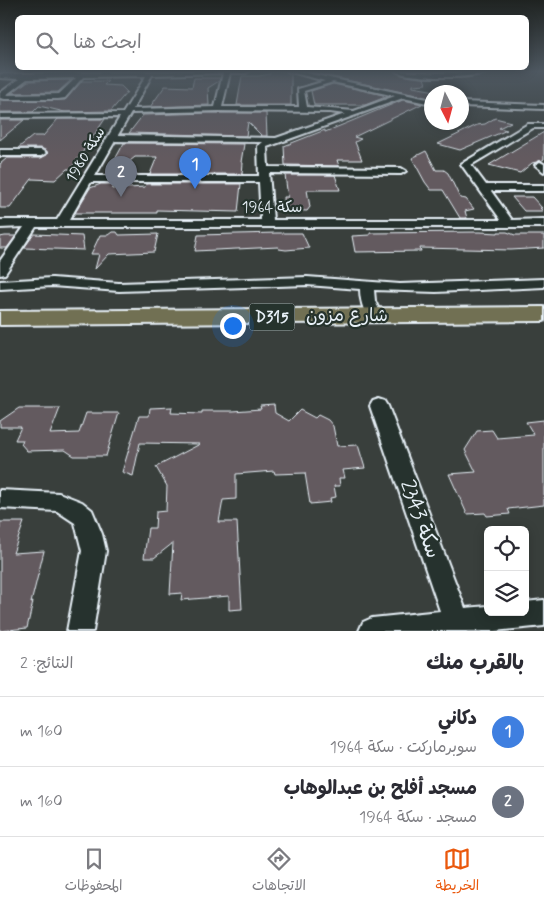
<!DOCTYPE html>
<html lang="ar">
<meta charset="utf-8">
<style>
body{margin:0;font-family:Mynerve,"Playpen Sans Arabic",sans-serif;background:#f2f2f3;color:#2b2b33;direction:rtl}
.controls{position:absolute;right:15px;bottom:15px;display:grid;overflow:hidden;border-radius:8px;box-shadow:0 2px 12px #0003}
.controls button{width:45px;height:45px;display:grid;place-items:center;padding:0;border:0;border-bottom:1px solid #e1e1e2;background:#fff;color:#2b2b33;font:25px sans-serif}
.compass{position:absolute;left:424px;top:85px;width:45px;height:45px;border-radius:50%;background:#fff;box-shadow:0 2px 12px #0003;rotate:174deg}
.you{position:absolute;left:232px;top:325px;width:18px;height:18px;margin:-12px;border:4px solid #fff;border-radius:50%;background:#1a73e8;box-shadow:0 0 0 8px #1a73e833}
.badge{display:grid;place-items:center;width:32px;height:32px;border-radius:50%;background:#ea580c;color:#fff;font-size:16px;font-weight:700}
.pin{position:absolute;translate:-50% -41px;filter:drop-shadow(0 1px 2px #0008)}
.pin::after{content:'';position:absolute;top:26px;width:18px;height:15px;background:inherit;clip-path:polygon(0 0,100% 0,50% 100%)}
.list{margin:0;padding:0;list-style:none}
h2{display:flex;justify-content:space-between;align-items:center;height:65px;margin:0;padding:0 20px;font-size:21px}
h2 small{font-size:16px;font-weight:400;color:#7c7c81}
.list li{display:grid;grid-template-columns:32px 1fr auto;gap:15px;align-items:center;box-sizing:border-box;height:70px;padding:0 20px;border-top:1px solid #e1e1e2}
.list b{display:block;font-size:19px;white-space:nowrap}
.list p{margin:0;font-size:16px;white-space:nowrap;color:#7c7c81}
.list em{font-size:16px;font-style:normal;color:#7c7c81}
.icon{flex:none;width:28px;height:28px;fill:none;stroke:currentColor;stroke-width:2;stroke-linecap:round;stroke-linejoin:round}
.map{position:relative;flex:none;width:544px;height:631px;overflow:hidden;direction:ltr}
.search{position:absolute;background:#fff;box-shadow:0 2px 12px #0003;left:15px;right:15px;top:15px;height:55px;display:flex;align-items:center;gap:12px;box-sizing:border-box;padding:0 18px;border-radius:8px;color:#7c7c81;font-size:19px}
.sheet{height:205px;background:#fff}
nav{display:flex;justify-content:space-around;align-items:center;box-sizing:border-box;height:70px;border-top:1px solid #e1e1e2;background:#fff;font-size:14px;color:#7c7c81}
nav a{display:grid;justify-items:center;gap:2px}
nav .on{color:#ea580c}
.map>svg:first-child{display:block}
</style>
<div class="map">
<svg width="544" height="631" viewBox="0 0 544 631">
<rect width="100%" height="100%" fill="#393f3c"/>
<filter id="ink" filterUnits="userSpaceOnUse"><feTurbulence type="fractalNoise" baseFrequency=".02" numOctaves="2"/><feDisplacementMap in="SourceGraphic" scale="10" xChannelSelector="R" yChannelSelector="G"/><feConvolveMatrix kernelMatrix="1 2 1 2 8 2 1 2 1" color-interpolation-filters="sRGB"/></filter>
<g filter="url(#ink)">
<path fill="#645a5f" stroke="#e8f1f8" d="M270 71H285L291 74V105H237L242 76H259L270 74Z
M305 71H394L403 75 424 78 426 84 413 85V87L436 91 432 92 429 98Z
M194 78H220L219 81 208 88 209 105 150 107 165 86 192 87Z
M69 80 70 81 58 92 12 93 28 81Z
M82 81H108L104 85 121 86 127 92 111 111 65 112 39 106 33 112H0V100H65Z
M333 84 388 96 365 105H314L311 91Z
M403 100 422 104 354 137 361 139 355 142 362 160H337L339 166 285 165 284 146 325 130V132Z
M209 113H266L267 136H262L248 122 246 136 129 133 143 115Z
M495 118 511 122 499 128 507 130 460 150 438 144 477 125 485 124Z
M58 119H105L71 169H67L55 180 32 179 10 208H0V164L7 158H41L47 155V151L41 148H18L33 136H43Z
M0 120H24L0 140Z
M544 132V159L541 161 532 163 520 173 489 165Z
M124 143 244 144 241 162 243 163 242 174H150L157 157H135L130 161 121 174H107Z
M426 151 436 170H444L448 173 460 198 466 199 474 209 465 211 467 218H460L443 190H431L425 182 412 158Z
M285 175H335L340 190H307L310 207 307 211 285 210 284 197H288Z
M101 184H115L112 189 145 187 146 184H241L238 212 157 210V213H75L90 188Z
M512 197H532L542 208H540L543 211H524Z
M112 232H117L119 235 158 234 154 252 109 254 95 269 99 254H91L100 235H108Z
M480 232 498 233V232H507L515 235H544V248L511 250 420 248 421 251 355 252 352 236 370 235V233Z
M277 233H302L309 248 286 250 279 249 278 247 195 251 198 235Z
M34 234 82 236 84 250 24 248Z
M5 236H16L7 248H0V237Z
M274 405 275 413 289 421 300 410 315 418 318 415 328 420 333 426 337 446 358 445 365 468 343 470 345 478H339L340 486H334L336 497 330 498 331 502 310 504 305 473 275 474 274 471 236 474V499L223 500 219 522H237L242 609 229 610V596L181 600 182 593 170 594 173 543 154 558H144L148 528H155L156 512 166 511 167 486 156 467 200 444 140 443 133 476 122 472 139 416H149L150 408 172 407 171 413 202 414V411H233L261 409 260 406Z
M19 408H60L50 434 79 433 86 413H119L106 456H74L65 450 27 451 21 444 23 440H15L21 427H0V421Z
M544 420V505L508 509 510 514 487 516 485 513 467 514 449 474 476 472 465 450 477 431 492 430 497 438 534 435 526 422Z
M0 522H24L13 553 44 551 31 603 33 602 27 628 0 631Z"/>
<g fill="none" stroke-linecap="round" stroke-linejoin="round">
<defs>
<path id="minor" d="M188 71H249L246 73H230L222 107H299L298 89 325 81 287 71H297L432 100V104L403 98 267 147 268 167 401 168 406 171 401 174 269 173 273 220H501L461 164 528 124H544V128H533L471 165 486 185H544V191H491L512 220 544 219V227H36L5 274 0 275V261L24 227 0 228V220H57L120 117 0 118V114L123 113 146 76 83 77 65 98 58 99H5L0 98V93L19 79 0 78V74ZM223 73 215 107 133 109 152 75ZM76 78 59 94 6 95 27 79ZM333 82 395 96 354 111 307 107 304 91ZM218 111 330 112 345 114 276 138 118 135 131 113ZM115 141 263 142 258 146 259 176H95ZM91 182H259L261 220H69Z
M396 71 443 73 490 71C477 79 409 79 396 71Z
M462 102 544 105V109L462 106Z
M0 150H41L46 153 41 156H0Z
M540 162 544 164V172L535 165Z
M307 277 400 284 544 279V287L436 292 374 290 375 301 382 316 379 319H369C363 310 360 300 360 289L307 285 119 291 52 286 0 289V281L52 278 119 283Z
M379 399 385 401 388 406 465 608 488 606V612H525V602L544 600V626L495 631H359L363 622 372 618 440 611 370 406 373 401Z
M0 490 59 493 82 502 92 510 102 534 106 551 93 631H67L82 551 75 523 57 511 0 508Z"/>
<path id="primary" d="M544 307V321L0 325V311Z"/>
</defs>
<use href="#minor" stroke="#e8f1f8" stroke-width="4"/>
<use href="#primary" stroke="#e8f1f8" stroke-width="4"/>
<use href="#minor" fill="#26332d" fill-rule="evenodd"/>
<use href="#primary" fill="#716f52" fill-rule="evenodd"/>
</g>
</g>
<linearGradient id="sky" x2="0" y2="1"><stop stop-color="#1f2321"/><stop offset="0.45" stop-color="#4e5861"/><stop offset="1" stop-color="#4e5861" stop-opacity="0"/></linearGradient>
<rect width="544" height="159" fill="url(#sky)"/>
<g text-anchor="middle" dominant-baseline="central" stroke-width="4.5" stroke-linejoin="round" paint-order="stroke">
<g font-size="15" fill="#e8f1f8" stroke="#26332d">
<text transform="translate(86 155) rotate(-59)">سكة 1980</text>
<text x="272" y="208">سكة 1964</text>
</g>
<rect fill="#26332d" stroke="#aeb8bb" stroke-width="1" x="249.5" y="303.5" width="45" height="27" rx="4"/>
<g font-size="16" font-weight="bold" fill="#e8f1f8">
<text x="272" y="317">D315</text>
</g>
<g font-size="18" fill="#e8f1f8" stroke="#26332d">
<text x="347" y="316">شارع مزون</text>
</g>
<g font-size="21" fill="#e8f1f8" stroke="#26332d">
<text transform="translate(420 519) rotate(70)">سكة 2343</text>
</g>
</g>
</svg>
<div class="controls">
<button><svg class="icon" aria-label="locate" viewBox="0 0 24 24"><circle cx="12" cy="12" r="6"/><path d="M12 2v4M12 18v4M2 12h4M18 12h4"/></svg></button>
<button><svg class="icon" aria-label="layers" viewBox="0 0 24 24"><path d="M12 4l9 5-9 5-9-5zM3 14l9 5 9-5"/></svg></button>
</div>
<svg class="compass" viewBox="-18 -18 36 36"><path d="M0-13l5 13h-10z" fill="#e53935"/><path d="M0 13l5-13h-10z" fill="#7c7c81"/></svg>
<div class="you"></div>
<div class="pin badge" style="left:195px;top:189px;background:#3f7fe0">1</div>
<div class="pin badge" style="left:121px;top:197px;background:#6b7280">2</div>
<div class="search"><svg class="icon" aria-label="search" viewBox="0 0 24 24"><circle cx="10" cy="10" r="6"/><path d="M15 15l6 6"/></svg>ابحث هنا</div>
</div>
<section class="sheet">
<h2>بالقرب منك<small>النتائج: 2</small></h2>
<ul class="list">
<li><span class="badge" style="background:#3f7fe0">1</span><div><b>دكاني</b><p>سوبرماركت · سكة 1964</p></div><em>160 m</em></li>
<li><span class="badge" style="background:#6b7280">2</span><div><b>مسجد أفلح بن عبدالوهاب</b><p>مسجد · سكة 1964</p></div><em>160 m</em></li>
</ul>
</section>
<nav>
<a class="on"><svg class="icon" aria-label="map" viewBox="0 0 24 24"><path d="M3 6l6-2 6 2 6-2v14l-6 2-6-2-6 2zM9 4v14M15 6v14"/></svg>الخريطة</a>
<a><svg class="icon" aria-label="directions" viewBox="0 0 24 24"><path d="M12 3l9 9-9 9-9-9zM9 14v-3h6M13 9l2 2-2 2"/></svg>الاتجاهات</a>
<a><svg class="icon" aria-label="saved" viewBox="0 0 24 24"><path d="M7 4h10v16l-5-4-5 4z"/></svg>المحفوظات</a>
</nav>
